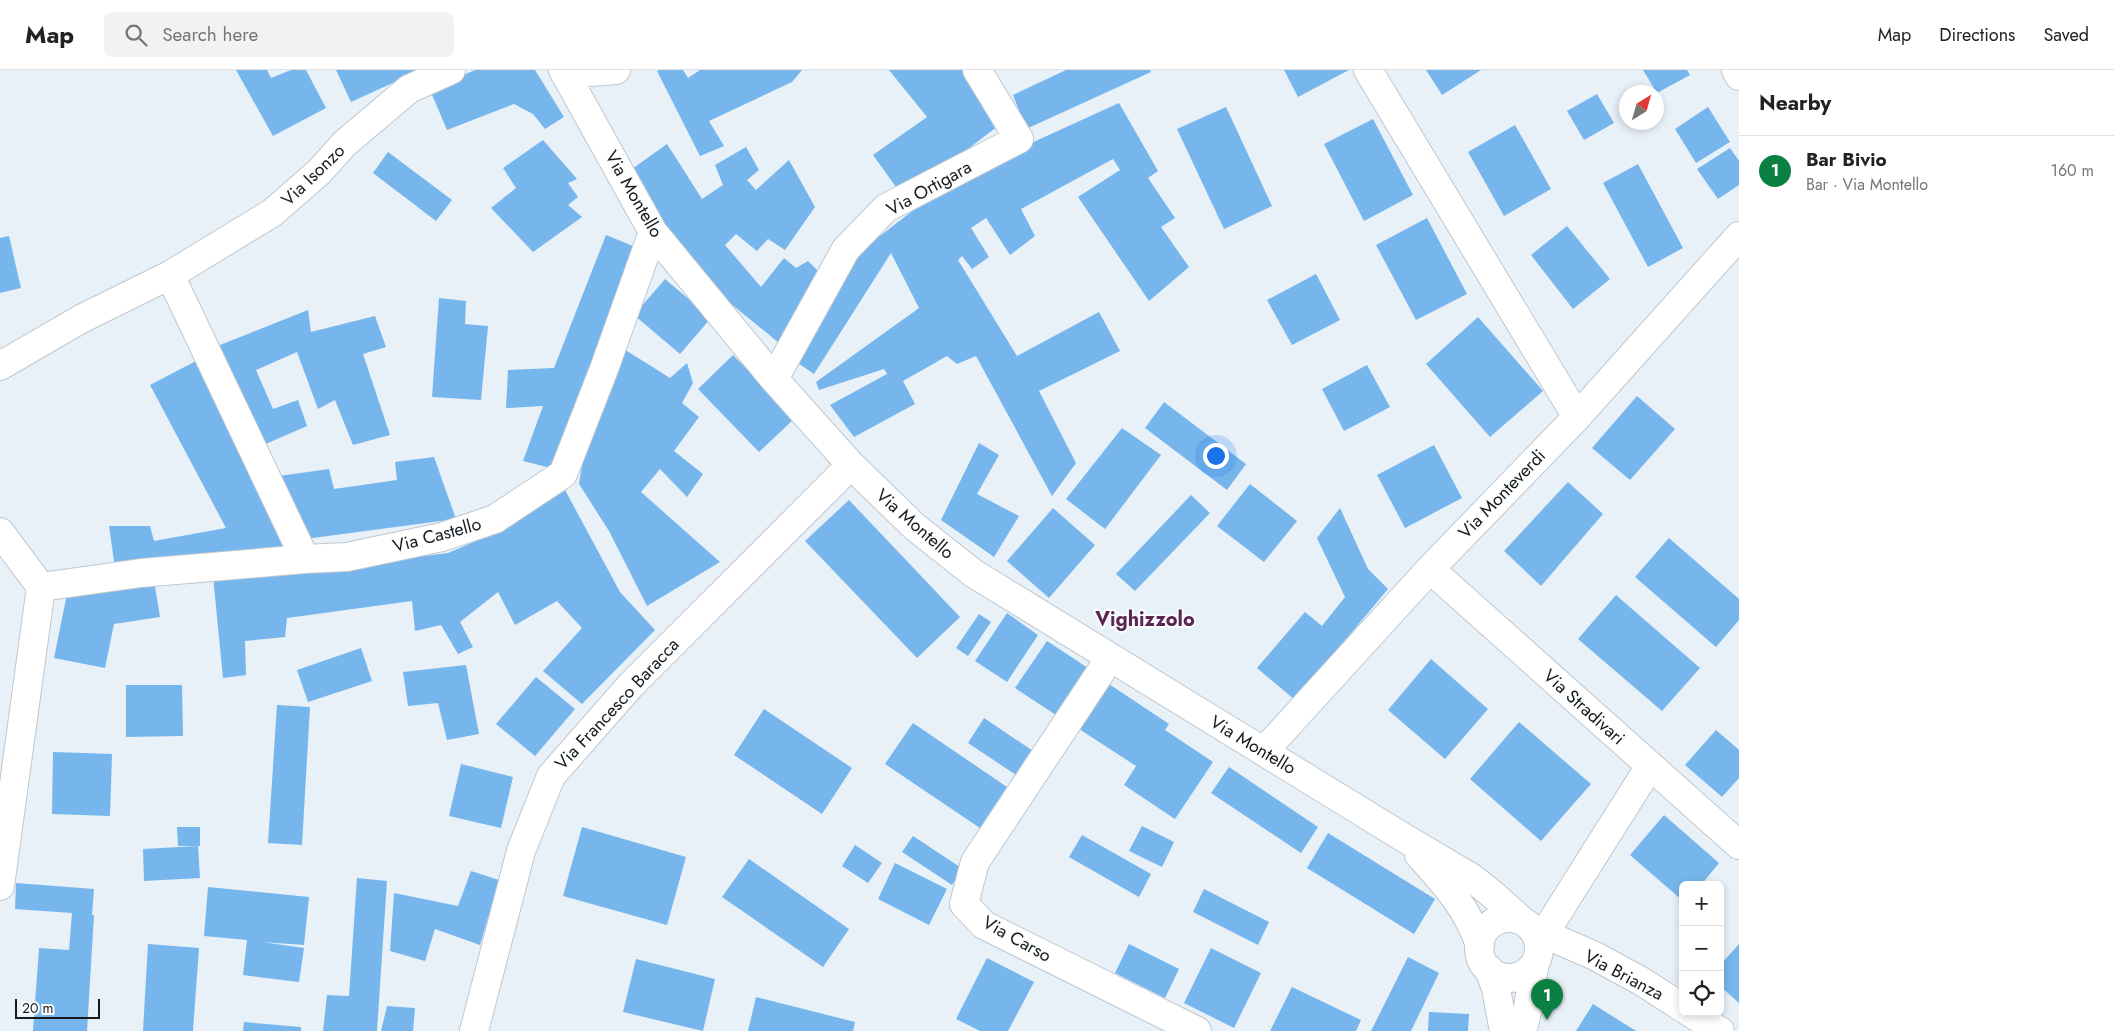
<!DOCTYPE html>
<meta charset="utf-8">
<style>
body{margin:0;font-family:Jost,sans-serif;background:#f2f2f2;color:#222}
.controls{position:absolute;right:15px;bottom:15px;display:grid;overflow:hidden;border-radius:8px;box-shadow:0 2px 8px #0003}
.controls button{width:45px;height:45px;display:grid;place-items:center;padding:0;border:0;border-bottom:1px solid #e0e0e0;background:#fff;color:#222;font:25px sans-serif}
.compass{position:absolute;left:1619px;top:15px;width:45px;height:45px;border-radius:50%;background:#fff;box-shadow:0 2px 8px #0003;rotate:37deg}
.scale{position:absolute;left:15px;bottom:12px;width:85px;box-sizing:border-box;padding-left:5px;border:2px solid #171a1d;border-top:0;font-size:14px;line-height:18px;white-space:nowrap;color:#171a1d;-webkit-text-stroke:4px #fbfdfe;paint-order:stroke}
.you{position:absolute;left:1215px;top:385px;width:18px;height:18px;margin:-12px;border:4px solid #fff;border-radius:50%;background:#1a73e8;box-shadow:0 0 0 8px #1a73e833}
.badge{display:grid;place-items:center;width:32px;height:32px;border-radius:50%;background:#0b8043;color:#fff;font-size:16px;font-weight:700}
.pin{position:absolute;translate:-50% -41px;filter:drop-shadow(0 1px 2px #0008)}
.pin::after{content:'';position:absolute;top:26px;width:18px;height:15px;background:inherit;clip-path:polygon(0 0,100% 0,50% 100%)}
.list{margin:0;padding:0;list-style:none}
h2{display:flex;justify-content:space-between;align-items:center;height:65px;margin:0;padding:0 20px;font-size:21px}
h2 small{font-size:16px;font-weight:400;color:#767676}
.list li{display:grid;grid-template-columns:32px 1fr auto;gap:15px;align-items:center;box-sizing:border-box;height:70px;padding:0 20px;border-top:1px solid #e0e0e0}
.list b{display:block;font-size:19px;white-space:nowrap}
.list p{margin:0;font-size:16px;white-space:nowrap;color:#767676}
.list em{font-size:16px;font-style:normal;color:#767676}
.icon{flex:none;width:28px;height:28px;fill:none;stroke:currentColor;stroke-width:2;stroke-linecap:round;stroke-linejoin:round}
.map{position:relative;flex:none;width:1739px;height:961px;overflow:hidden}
header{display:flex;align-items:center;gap:30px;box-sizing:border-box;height:70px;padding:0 25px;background:#fff;border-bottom:1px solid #e0e0e0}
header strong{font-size:24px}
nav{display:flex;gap:28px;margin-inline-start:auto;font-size:18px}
.search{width:350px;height:45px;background:#f2f2f2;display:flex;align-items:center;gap:12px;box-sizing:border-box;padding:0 18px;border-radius:8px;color:#767676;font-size:19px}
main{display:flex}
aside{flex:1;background:#fff}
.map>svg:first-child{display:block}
</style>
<header>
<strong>Map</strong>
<div class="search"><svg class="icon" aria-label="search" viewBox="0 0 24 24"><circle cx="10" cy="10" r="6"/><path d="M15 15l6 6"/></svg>Search here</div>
<nav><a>Map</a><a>Directions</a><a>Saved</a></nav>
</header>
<main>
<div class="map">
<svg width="1739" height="961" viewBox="0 0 1739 961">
<rect width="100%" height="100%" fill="#e8f0f8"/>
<path fill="#77b6ec" d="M236 0H267L271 8 291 0H306L326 38 273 66Z
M336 0H421L351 32Z
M475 0H535L564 47 545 59 533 44 514 34 447 60 430 20Z
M660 0H683L688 8 700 0H802L792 12 709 51 724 76 700 86 657 1Z
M889 0H963L998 56 904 128 873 85 927 47Z
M1066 0H1150L1151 2 1026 59 1013 25Z
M1284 0H1349L1298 27Z
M1426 0H1481L1442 25Z
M1643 0H1687L1690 5 1657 23Z
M1597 24 1614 53 1584 70 1567 41Z
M1119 33 1158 101 1148 108 1175 148 1161 157 1189 197 1149 231 1078 127 1120 100 1113 89 1021 139 1035 166 1010 185 986 148 971 158 989 187 972 199 962 186 958 190 1017 286 1099 242 1120 281 1039 321 1076 393 1052 426 976 286 957 294 947 286 903 311 915 334 854 367 830 335 887 304 884 299 819 320 816 312 919 238 891 183 814 304 795 291 863 179 915 139 985 94Z
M1226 37 1272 136 1224 159 1177 59Z
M1708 37 1730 72 1696 93 1675 59Z
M1373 49 1413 125 1364 151 1324 74Z
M1515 55 1551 119 1504 146 1468 82Z
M543 70 577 109 568 113 578 127 568 135 582 147 533 182 491 138 516 118 503 98Z
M667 74 702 129 723 115 715 95 746 77 759 100 747 110 756 120 789 90 815 137 785 180 768 169 757 181 736 164 725 175 761 217 784 188 796 198 808 191 825 208 784 277 692 202 632 99Z
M1730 78 1739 91V115L1718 129 1697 99Z
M388 82 452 130 436 151 373 103Z
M1638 94 1683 178 1648 197 1603 113Z
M1427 148 1467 224 1416 250 1376 175Z
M1567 156 1610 209 1573 239 1531 185Z
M606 165 638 178 555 399 523 391 543 336 506 338 508 300 554 298Z
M9 166 21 218 0 223V168Z
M1316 204 1340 250 1292 275 1267 230Z
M665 209 711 248 680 284 634 245Z
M439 228 466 231 465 254 488 256 481 330 432 327Z
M308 240 311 262 375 246 386 277 363 284 390 365 353 375 335 330 318 339 297 282 256 300 273 339 298 330 307 356 261 376 210 279Z
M1478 247 1543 321 1490 367 1426 294Z
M619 276 670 308 687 293 693 313 682 333 699 347 674 381 703 404 687 427 660 399 641 422 720 492 647 536 609 461 579 414 583 389Z
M733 285 795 348 759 382 698 319Z
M196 291 292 475 115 498 109 456H150L154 471 226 458 150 315Z
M1367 295 1390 337 1344 361 1322 319Z
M1637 326 1675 359 1630 410 1592 378Z
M1164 332 1246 394 1227 420 1145 358Z
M1122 358 1161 385 1105 459 1066 429Z
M979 373 999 385 977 424 1019 446 994 487 941 450Z
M1434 375 1462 428 1405 458 1377 405Z
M434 387 456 449 305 469 279 406 329 399 334 419 397 410 395 392Z
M1568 412 1603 444 1541 516 1504 481Z
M1250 414 1297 451 1264 492 1217 456Z
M565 420 620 522 655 560 582 634 543 601 582 558 557 531 515 555 498 522 460 552 473 577 458 584 441 555 415 561 412 531 287 548 285 567 245 571 246 605 223 608 213 506 394 490 448 483 502 460Z
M1191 425 1210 443 1135 521 1116 504Z
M849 430 960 547 917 588 805 471Z
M1053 438 1095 475 1049 528 1007 491Z
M1340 438 1368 499 1388 519 1295 630 1257 598 1305 542 1322 556 1345 527 1317 468Z
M1669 468 1739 529V550L1716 577 1635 507Z
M154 510 160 547 114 554 105 598 54 588 67 524Z
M1616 525 1700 598 1662 641 1578 569Z
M1007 543 1038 565 1007 612 975 591Z
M979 544 991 552 968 586 956 578Z
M1047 571 1091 600 1059 647 1015 618Z
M361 578 372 611 308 632 297 600Z
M1431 589 1488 639 1445 689 1388 640Z
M466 595 479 664 447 670 438 633 408 636 403 602Z
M536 607 575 639 535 686 496 654Z
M1106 612 1169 654 1165 660 1213 692 1175 749 1124 715 1136 696 1076 657Z
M126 615H182L183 666 126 667Z
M277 635 310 637 302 775 268 773Z
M764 639 852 698 822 744 734 685Z
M984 648 1036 683 1019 707 968 673Z
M1519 652 1591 714 1541 771 1470 709Z
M913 653 1007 717 980 758 885 694Z
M1716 660 1739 680V708L1722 727 1685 695Z
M53 682 112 684 110 746 52 744Z
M461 694 513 707 501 758 449 746Z
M1229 697 1318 757 1301 783 1211 723Z
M1664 745 1719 793 1701 815H1683V831L1630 785Z
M1142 756 1174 772 1162 797 1129 781Z
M177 757H200V776H178Z
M582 757 686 787 667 855 563 826Z
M1328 763 1435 829 1414 864 1307 798Z
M1082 765 1151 804 1139 827 1069 787Z
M913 766 963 799 952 815 902 782Z
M855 775 882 793 868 813 842 796Z
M198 776 200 808 144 811 143 779Z
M749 789 849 859 823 897 722 827Z
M895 793 947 819 929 855 878 829Z
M471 801 499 810 480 875 435 859 425 891 390 881 394 823 458 836Z
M357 808 387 811 377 961H323L327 925 349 926Z
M16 813 94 819 92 845H94L87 961H33L39 878 69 880 72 843 15 839Z
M208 817 309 827 304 875 262 872 304 878 299 912 243 905 247 870 204 866Z
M1204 819 1269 852 1258 875 1193 842Z
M148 874 199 878 193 961H143Z
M1129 874 1179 899 1165 928 1115 903Z
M1739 874V933L1720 916V895Z
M1211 878 1261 903 1234 958 1184 933Z
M1408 887 1439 903 1411 961H1371Z
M987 888 1034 912 1008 961H980L956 949Z
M636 889 715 909 703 961 623 942Z
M1292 917 1361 950 1356 961H1270Z
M756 927 855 952 853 961H748Z
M1593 934 1636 961H1576Z
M387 936 415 938 413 961H381Z
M1429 942 1469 944 1468 961H1428Z
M244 952 301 957V961H243Z"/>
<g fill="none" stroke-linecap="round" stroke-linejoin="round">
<defs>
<path id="minor" d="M563 0 653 162 774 309 851 395 915 457 973 503 1401 766 1472 808 1492 824 1520 849
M1368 0 1577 347
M1736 0 1739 6
M565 4 616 0
M170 205 305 489
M0 296 81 249 170 205 272 143 319 102 344 74 409 19 451 0
M774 309 846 179 886 138 1019 69 977 0
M0 462 41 517
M1430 499 1739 775
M41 517 141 503 305 489 347 487 442 467 495 449 563 404 604 299 653 162
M1110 588 975 792 964 834 984 855 1197 961
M1264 681 1430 499 1577 347 1739 166
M1419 785C1444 812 1469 840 1480 876
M0 816 41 517
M1479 878a30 30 0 1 1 60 0a30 30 0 1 1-60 0Z
M1533 859 1595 886 1641 911 1683 938
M1539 875 1551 853 1650 696
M1489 899 1496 919 1504 961
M1689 942 1720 961
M474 961 521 781 551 706 631 615 851 395
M1522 961C1530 939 1530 916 1535 894"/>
</defs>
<use href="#minor" stroke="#bfc7cf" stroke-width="30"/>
<use href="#minor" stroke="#fff" stroke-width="28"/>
</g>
<g text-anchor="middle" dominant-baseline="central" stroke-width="4" stroke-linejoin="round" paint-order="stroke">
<g font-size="18" fill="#171a1d" stroke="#fbfdfe">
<text transform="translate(313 105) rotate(-44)">Via Isonzo</text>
<text transform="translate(929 118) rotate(-29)">Via Ortigara</text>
<text transform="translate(634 124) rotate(60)">Via Montello</text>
<text transform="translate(1502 424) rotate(-46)">Via Monteverdi</text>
<text transform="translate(915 454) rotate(41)">Via Montello</text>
<text transform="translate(437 465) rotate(-15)">Via Castello</text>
<text transform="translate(617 634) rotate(-47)">Via Francesco Baracca</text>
<text transform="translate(1584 637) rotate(42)">Via Stradivari</text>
<text transform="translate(1253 675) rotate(31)">Via Montello</text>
<text transform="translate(1017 869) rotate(29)">Via Carso</text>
<text transform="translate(1624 905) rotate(28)">Via Brianza</text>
</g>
<g font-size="20" font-weight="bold" fill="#5b2653" stroke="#fbfdfe">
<text x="1145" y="549">Vighizzolo</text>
</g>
</g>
</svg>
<div class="controls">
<button>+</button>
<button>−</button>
<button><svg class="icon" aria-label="locate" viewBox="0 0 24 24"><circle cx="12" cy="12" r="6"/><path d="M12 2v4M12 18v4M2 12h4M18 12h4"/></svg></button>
</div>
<svg class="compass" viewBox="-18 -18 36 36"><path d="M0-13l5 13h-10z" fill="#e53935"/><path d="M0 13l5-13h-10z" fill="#767676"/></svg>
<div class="scale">20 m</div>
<div class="you"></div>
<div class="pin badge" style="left:1547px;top:950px">1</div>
</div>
<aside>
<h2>Nearby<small></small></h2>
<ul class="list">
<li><span class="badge">1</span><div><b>Bar Bivio</b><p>Bar · Via Montello</p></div><em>160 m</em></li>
</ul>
</aside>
</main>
